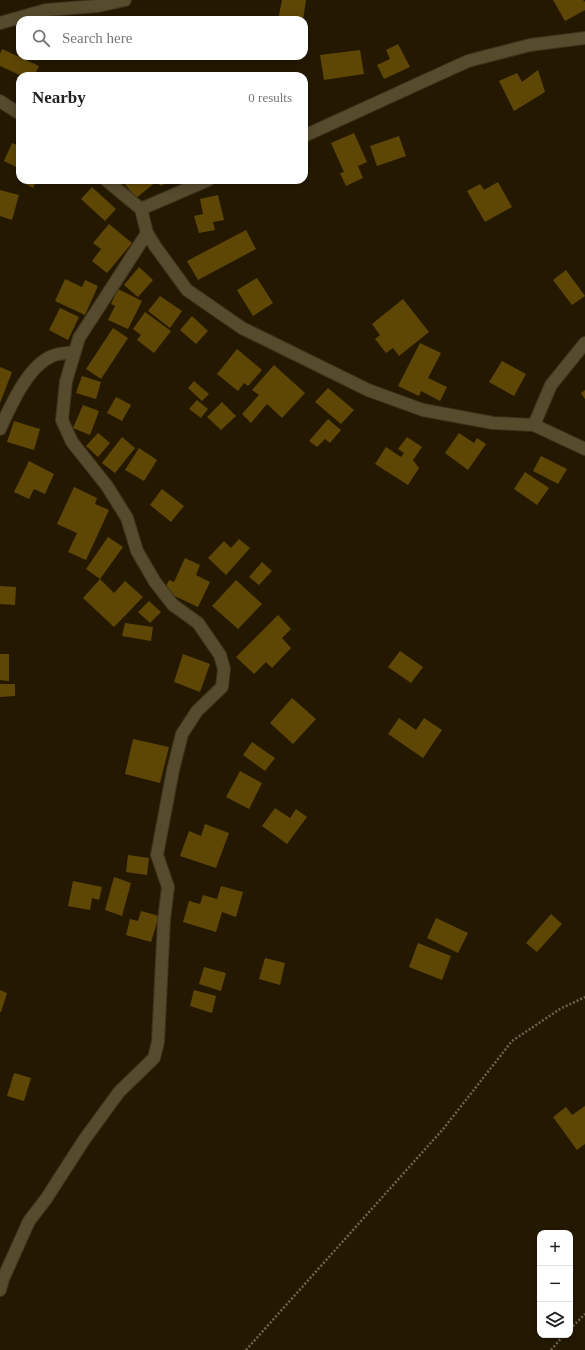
<!DOCTYPE html>
<meta charset="utf-8">
<style>
body{margin:0;font-family:"Times New Roman",serif;background:#f2f2f2;color:#222}
.controls{position:absolute;right:12px;bottom:12px;display:grid;overflow:hidden;border-radius:8px;box-shadow:0 2px 10px #0003}
.controls button{width:36px;height:36px;display:grid;place-items:center;padding:0;border:0;border-bottom:1px solid #e0e0e0;background:#fff;color:#222;font:20px sans-serif}
.list{margin:0;padding:0;list-style:none}
h2{display:flex;justify-content:space-between;align-items:center;height:52px;margin:0;padding:0 16px;font-size:17px}
h2 small{font-size:13px;font-weight:400;color:#767676}
.icon{flex:none;width:22px;height:22px;fill:none;stroke:currentColor;stroke-width:2;stroke-linecap:round;stroke-linejoin:round}
.map{position:relative;flex:none;width:585px;height:1350px;overflow:hidden}
.search{position:absolute;background:#fff;box-shadow:0 2px 10px #0003;left:16px;top:16px;width:292px;height:44px;display:flex;align-items:center;gap:10px;box-sizing:border-box;padding:0 14px;border-radius:12px;color:#767676;font-size:15px}
.panel{position:absolute;background:#fff;box-shadow:0 2px 10px #0003;left:16px;top:72px;width:292px;height:112px;border-radius:12px}
.map>svg:first-child{display:block}
</style>
<div class="map">
<svg width="585" height="1350" viewBox="0 0 585 1350">
<rect width="100%" height="100%" fill="#241900"/>
<path fill="#5e4705" d="M282 0H306L303 20H278Z
M553 0H583L585 2V10L565 21Z
M398 44 410 67 384 79 377 65 390 59 386 50Z
M2 49 39 66 34 76H22L0 66V54Z
M360 50 364 74 324 80 320 55Z
M538 70 545 92 514 111 499 81 517 73 522 82Z
M354 133 367 162 358 166 363 178 346 186 340 173 344 172 331 143Z
M399 136 406 156 377 166 370 146Z
M12 143 20 146V169L4 161Z
M18 180H37L33 188Z
M128 180H154L156 182 136 198 124 183Z
M158 180H176L160 186Z
M498 182 512 207 485 222 467 191 480 184 484 190Z
M92 187 116 209 105 221 81 199Z
M0 190 19 195 12 220 0 216Z
M218 195 224 220 213 222 215 230 199 233 194 216 203 214 200 199Z
M109 224 132 243 107 273 92 261 101 249 93 243Z
M246 230 256 249 198 280 187 261Z
M139 267 153 280 138 297 124 285Z
M566 270 585 296 572 305 553 280Z
M257 278 273 303 253 316 237 290Z
M65 279 82 287 85 280 98 286 85 315 55 301Z
M118 289 142 301 128 329 108 320 115 306 111 304Z
M160 296 182 311 170 328 148 311Z
M403 299 429 332 399 356 393 348 386 353 375 339 380 335 372 324Z
M60 308 79 317 68 340 49 330Z
M145 312 171 331 154 353 137 340 141 335 133 329Z
M192 316 208 331 196 344 180 330Z
M113 328 128 338 101 379 86 369Z
M420 343 441 353 428 378 447 387 440 401 421 391 419 396 398 386Z
M237 349 262 370 248 386 244 383 238 391 217 374Z
M502 361 526 374 514 396 489 382Z
M274 365 305 393 282 418 267 404 251 423 242 414 259 395 252 390Z
M0 367 12 372 0 403Z
M82 376 101 382 96 399 76 393Z
M194 381 209 394 202 401 188 388Z
M328 388 354 410 341 424 315 402Z
M585 390V399L581 393Z
M116 397 131 405 122 421 107 413Z
M197 400 208 409 201 418 189 409Z
M222 402 236 416 221 430 207 417Z
M83 405 99 411 90 435 73 428Z
M328 419 341 430 330 443 325 439 317 447 309 441Z
M14 421 40 429 34 450 7 442Z
M98 433 110 443 98 457 86 446Z
M459 433 474 443 477 438 486 444 468 470 445 453Z
M122 437 135 448 115 473 102 463Z
M407 437 422 447 413 460 419 468 408 485 375 464 386 447 401 457 404 453 398 449Z
M139 448 157 460 144 481 125 470Z
M541 456 567 469 558 484 533 471Z
M29 461 54 474 45 494 34 489 29 499 14 492Z
M525 472 549 488 537 505 514 489Z
M74 487 97 498 95 504 109 510 86 560 68 552 77 533 57 524Z
M162 489 184 506 171 522 150 505Z
M108 537 123 547 100 579 86 569Z
M239 539 250 548 226 575 208 558 224 541 231 548Z
M185 558 200 565 196 575 210 582 198 607 164 591 169 580 174 582Z
M262 562 272 571 259 585 249 577Z
M100 579 114 593 125 581 143 597 114 627 83 598Z
M236 580 262 604 238 629 212 606Z
M0 586 16 587 15 605 0 604Z
M149 601 161 612 150 623 138 612Z
M278 615 291 629 282 638 291 648 272 668 266 662 254 674 236 657Z
M125 623 153 627 151 641 122 636Z
M400 651 423 667 411 683 388 667Z
M0 654H9V681L0 680Z
M183 654 210 664 200 692 174 682Z
M0 684H15V696L0 697Z
M292 698 316 719 293 744 270 723Z
M399 718 416 730 424 718 442 730 423 758 388 734Z
M133 739 169 747 160 783 125 774Z
M252 742 275 758 265 771 243 755Z
M240 771 262 783 249 809 226 797Z
M275 808 290 818 296 809 307 817 287 844 262 826Z
M205 824 229 833 216 868 180 856 189 831 201 836Z
M128 855 149 858 147 875 126 872Z
M114 877 131 883 122 916 105 910Z
M73 881 102 887 99 900 92 898 90 910 68 906Z
M221 886 243 892 236 917 222 912 216 932 183 922 189 901 200 904 203 895 217 899Z
M141 911 159 916 151 942 126 935 130 919 138 921Z
M551 914 562 924 537 952 526 943Z
M436 918 468 933 458 953 427 938Z
M418 943 451 956 442 980 409 967Z
M265 958 285 963 280 985 259 979Z
M204 967 226 973 221 991 199 984Z
M0 990 7 993 1 1012H0Z
M194 990 216 996 212 1013 190 1006Z
M14 1073 31 1078 24 1101 7 1096Z
M585 1106V1144L577 1150 553 1117 566 1107 572 1115Z"/>
<g fill="none" stroke-linecap="round" stroke-linejoin="round">
<defs>
<path id="minor" d="M0 23 46 10 98 6 125 0
M0 101 20 114
M304 136 468 61 530 45 585 38
M106 180 141 209 147 233 155 246 187 290 242 328 368 390 423 410 493 423 534 425 585 449
M141 209 208 180
M534 425 551 385 585 343
M0 429C10 407 27 368 50 357 57 353 67 353 74 352
M0 1290 3 1279 29 1221 46 1199 84 1140 119 1092 154 1058 158 1042 164 920 168 887 157 855 173 770 182 734 197 711 222 687 224 669 220 655 198 623 173 605 155 582 137 551 127 518 107 486 72 442 62 420 66 381 79 338 147 233"/>
</defs>
<use href="#minor" stroke="#3e341c" stroke-width="14"/>
<path stroke="#6d644f" stroke-width="2.5" stroke-dasharray="2 2" stroke-linecap="butt" d="M570 1329 585 1314
M246 1350 444 1128 512 1041 560 1009 585 997
M551 1350 564 1335"/>
<use href="#minor" stroke="#574b2e" stroke-width="12"/>
</g>
</svg>
<div class="controls">
<button>+</button>
<button>−</button>
<button><svg class="icon" aria-label="layers" viewBox="0 0 24 24"><path d="M12 4l9 5-9 5-9-5zM3 14l9 5 9-5"/></svg></button>
</div>
<div class="search"><svg class="icon" aria-label="search" viewBox="0 0 24 24"><circle cx="10" cy="10" r="6"/><path d="M15 15l6 6"/></svg>Search here</div>
<section class="panel">
<h2>Nearby<small>0 results</small></h2>
<ul class="list">
</ul>
</section>
</div>
